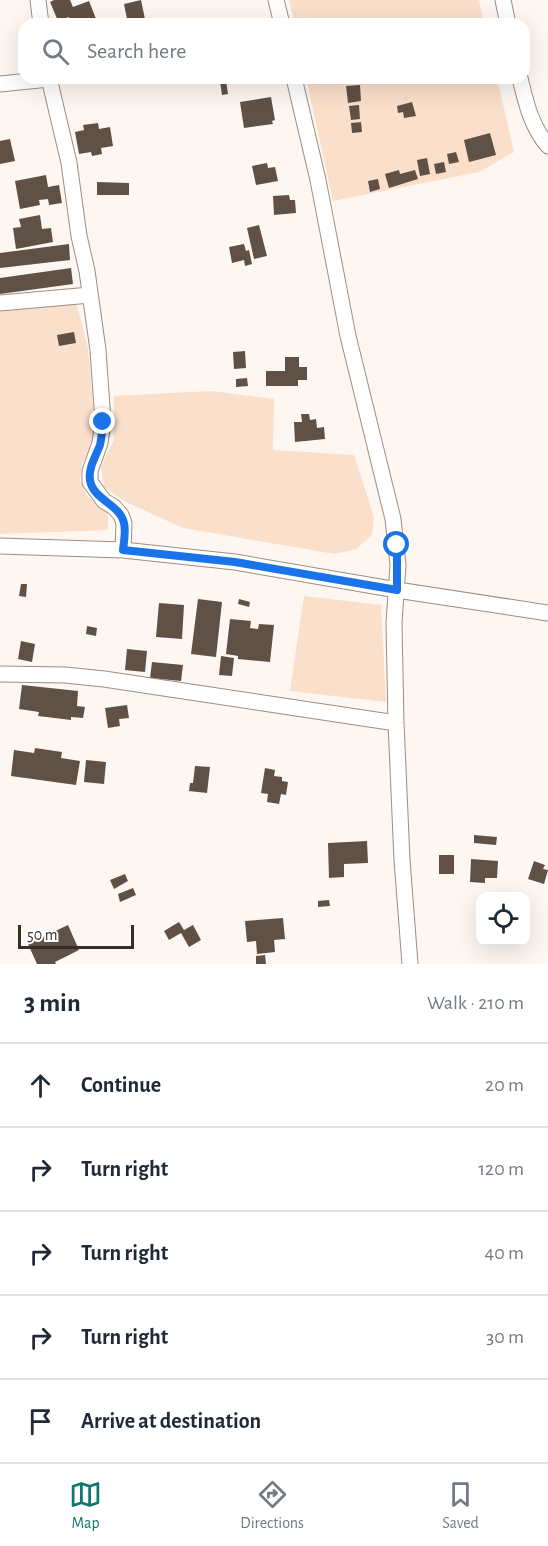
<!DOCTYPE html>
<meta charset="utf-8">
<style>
body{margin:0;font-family:"Alegreya Sans",sans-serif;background:#f6f6f7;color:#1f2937}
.controls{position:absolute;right:18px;bottom:18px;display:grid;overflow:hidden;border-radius:12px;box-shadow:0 6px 24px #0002}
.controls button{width:54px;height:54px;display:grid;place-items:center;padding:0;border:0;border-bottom:2px solid #e0e1e3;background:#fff;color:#1f2937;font:30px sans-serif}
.scale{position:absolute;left:18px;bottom:15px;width:116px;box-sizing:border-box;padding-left:6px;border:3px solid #352f2a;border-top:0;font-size:16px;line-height:21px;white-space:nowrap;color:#352f2a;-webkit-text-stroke:4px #fff;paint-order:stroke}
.stop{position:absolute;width:18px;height:18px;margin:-14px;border:4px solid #1a73e8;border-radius:50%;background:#fff}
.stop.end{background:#1a73e8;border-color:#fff;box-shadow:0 2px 6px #0008}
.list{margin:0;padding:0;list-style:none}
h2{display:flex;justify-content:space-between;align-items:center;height:78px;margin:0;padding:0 24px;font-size:26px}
h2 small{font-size:20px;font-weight:400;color:#747a83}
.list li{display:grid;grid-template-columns:39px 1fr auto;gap:18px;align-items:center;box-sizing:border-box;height:84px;padding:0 24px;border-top:2px solid #e0e1e3}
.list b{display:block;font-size:22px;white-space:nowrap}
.list em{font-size:20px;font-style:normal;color:#747a83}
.icon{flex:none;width:33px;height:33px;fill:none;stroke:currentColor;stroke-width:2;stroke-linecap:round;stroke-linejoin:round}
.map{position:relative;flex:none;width:548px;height:964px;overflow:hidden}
.search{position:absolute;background:#fff;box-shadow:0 6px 24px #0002;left:18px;right:18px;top:18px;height:66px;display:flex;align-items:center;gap:15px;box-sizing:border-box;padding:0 21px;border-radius:18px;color:#747a83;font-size:22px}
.sheet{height:498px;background:#fff}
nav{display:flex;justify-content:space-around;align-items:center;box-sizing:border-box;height:84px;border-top:2px solid #e0e1e3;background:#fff;font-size:16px;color:#747a83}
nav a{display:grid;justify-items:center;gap:3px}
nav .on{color:#0f766e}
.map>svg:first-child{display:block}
</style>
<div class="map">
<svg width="548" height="964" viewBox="0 0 548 964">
<rect width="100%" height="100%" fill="#fdf6f1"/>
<path fill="#fadfcb" d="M289 0H479L484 24H295Z
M306 78H497L514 152 479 172 333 201Z
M76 302 88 348 96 440 82 463 80 481 87 496 108 511V530L0 534V312Z
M211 391 274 399 273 450 354 455 374 517 372 535 356 549 335 554 183 528 126 502 104 487 101 466 114 440V396Z
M304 596 381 605 386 702 290 691Z"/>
<path fill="#605146" d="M54 0H70L73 7 89 1 98 24H71L69 17 58 21 50 2Z
M141 0 146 24H128L124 4Z
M220 81H226L228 94 222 95Z
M360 85 361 101 348 103 346 86Z
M271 97 275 120 272 121 273 124 244 128 240 102Z
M412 102 416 116 404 118 403 112 398 113 397 106Z
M359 105 360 119 351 120 349 106Z
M361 122 362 132 352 133 351 123Z
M98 123 99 129 110 127 113 146 101 148 102 154 92 156 91 152 79 154 75 132 84 130 83 125Z
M490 133 496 155 469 162 464 140Z
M10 139 15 161 0 164V141Z
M456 152 459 162 449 164 447 154Z
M427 158 430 174 420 176 417 160Z
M444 162 446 172 436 174 434 164Z
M267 163 268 168 275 167 278 181 256 185 252 166Z
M399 170 400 174 415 170 418 179 389 188 385 174Z
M46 175 48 187 59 185 62 203 49 205 48 199 39 200 40 205 20 209 15 181Z
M378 179 380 189 370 192 368 181Z
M97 182 129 183V195H97Z
M289 195 290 200H295L296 213 274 215 273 196Z
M40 215 42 229 51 228 53 242 16 249 13 228 21 227 19 219Z
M259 225 267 256 254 259 247 228Z
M69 244 70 260 0 268V253Z
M244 244 246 251 249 250 252 264 245 266 244 260 232 263 229 247Z
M71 268 73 284 0 294V278Z
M74 332 76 343 59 346 57 335Z
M245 351 246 368 234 369 233 352Z
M285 357H299V367H307V380H298V386H266V371H285Z
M247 378 248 386 236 387V379Z
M301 414H309L310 420 316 419 317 428 324 427 325 439 295 442 294 422H302Z
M21 584H27L26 597 19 596Z
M198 599 222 602 216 657 191 654Z
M239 599 250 602 249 607 238 604Z
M159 603 184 605 182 639 156 637Z
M230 619 251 621 250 628 258 629 259 624 274 625 270 662 238 659V656L226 654Z
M87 626 97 628 96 636 86 634Z
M21 641 35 644 32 662 18 659Z
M127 649 147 651 145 672 125 670Z
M221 656 234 658 232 676 219 675Z
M152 662 183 665 181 681 150 678Z
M22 685 78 691 77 706 85 707 83 718 71 717V720L38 716 39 712 19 709Z
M127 705 129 718 119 719 120 726 108 728 105 708Z
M35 748 62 752 61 758 80 761 76 785 11 776 14 750 34 753Z
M86 760 106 762 104 784 84 782Z
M195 766 210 767 207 793 189 791 190 783H193Z
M265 768 275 770 274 776 282 777V781L288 782 286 795 281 794 279 804 267 802 268 794 261 793Z
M474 835 497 837 496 845 474 843Z
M367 841 368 863 344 864V877L329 878 328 843Z
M439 855H454V874H439Z
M471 859 498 861 497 878H485V883L470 882Z
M534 861 545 865 543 869 548 870 544 884 528 879Z
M125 874 128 881 114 889 110 880Z
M133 888 136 895 120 902 118 894Z
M329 900 330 906 318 907V901Z
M283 918 285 939 274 940 275 952 257 954 256 941 247 942 245 921Z
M179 922 184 930 193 925 201 940 189 947 181 933 169 940 164 931Z
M68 925 79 950 55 962 56 964H37L28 944Z
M265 955 266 964H256V956Z"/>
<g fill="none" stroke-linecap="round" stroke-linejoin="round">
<defs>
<path id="minor" d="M38 0 41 24
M276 0 282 24
M503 0 508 24
M49 78 69 163 79 236 87 271 98 350 103 422 100 443 90 471V482L104 501 114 507 121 515 124 523 123 550
M294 78 318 180 348 336 393 519 398 565 394 623 396 723 402 860 410 964
M520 78C526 103 531 126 548 146
M0 84 49 79
M0 303 90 295
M0 546 123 550 235 562 397 590 548 613
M0 674 65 675 104 679 396 723"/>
</defs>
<use href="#minor" stroke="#9e8d81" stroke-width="17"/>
<use href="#minor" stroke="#fff" stroke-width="15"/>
</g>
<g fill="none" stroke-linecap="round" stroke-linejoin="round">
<path stroke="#1a73e8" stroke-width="8" d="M103 422C102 429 102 437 100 445 96 456 88 468 90 480 93 500 120 504 124 523 126 531 124 542 123 550L235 562 397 590V545"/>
</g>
</svg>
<div class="controls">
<button><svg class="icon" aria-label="locate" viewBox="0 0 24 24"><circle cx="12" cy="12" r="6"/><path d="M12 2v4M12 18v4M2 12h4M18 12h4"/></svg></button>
</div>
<div class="scale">50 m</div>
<div class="stop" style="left:397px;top:545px"></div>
<div class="stop end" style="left:103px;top:422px"></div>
<div class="search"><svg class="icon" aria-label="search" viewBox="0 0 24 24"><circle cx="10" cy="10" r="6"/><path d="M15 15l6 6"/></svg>Search here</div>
</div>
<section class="sheet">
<h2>3 min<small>Walk · 210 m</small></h2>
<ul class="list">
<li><svg class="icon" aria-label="ahead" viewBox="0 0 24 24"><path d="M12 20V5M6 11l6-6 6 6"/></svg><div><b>Continue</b></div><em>20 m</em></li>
<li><svg class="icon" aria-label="right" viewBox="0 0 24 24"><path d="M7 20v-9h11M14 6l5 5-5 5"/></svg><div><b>Turn right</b></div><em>120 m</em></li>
<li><svg class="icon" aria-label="right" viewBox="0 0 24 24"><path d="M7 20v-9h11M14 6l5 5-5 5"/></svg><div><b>Turn right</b></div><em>40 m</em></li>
<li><svg class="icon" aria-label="right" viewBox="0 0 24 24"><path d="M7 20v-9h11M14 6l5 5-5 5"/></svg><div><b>Turn right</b></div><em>30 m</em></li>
<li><svg class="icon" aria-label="arrive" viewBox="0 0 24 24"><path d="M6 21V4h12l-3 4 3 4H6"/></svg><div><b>Arrive at destination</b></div></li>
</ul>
</section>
<nav>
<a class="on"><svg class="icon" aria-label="map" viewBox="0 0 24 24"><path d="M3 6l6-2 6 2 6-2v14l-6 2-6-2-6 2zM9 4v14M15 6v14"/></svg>Map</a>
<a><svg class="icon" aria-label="directions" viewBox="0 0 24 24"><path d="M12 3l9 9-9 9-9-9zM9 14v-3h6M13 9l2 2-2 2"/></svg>Directions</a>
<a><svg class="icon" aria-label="saved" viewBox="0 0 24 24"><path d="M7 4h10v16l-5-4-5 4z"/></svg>Saved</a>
</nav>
